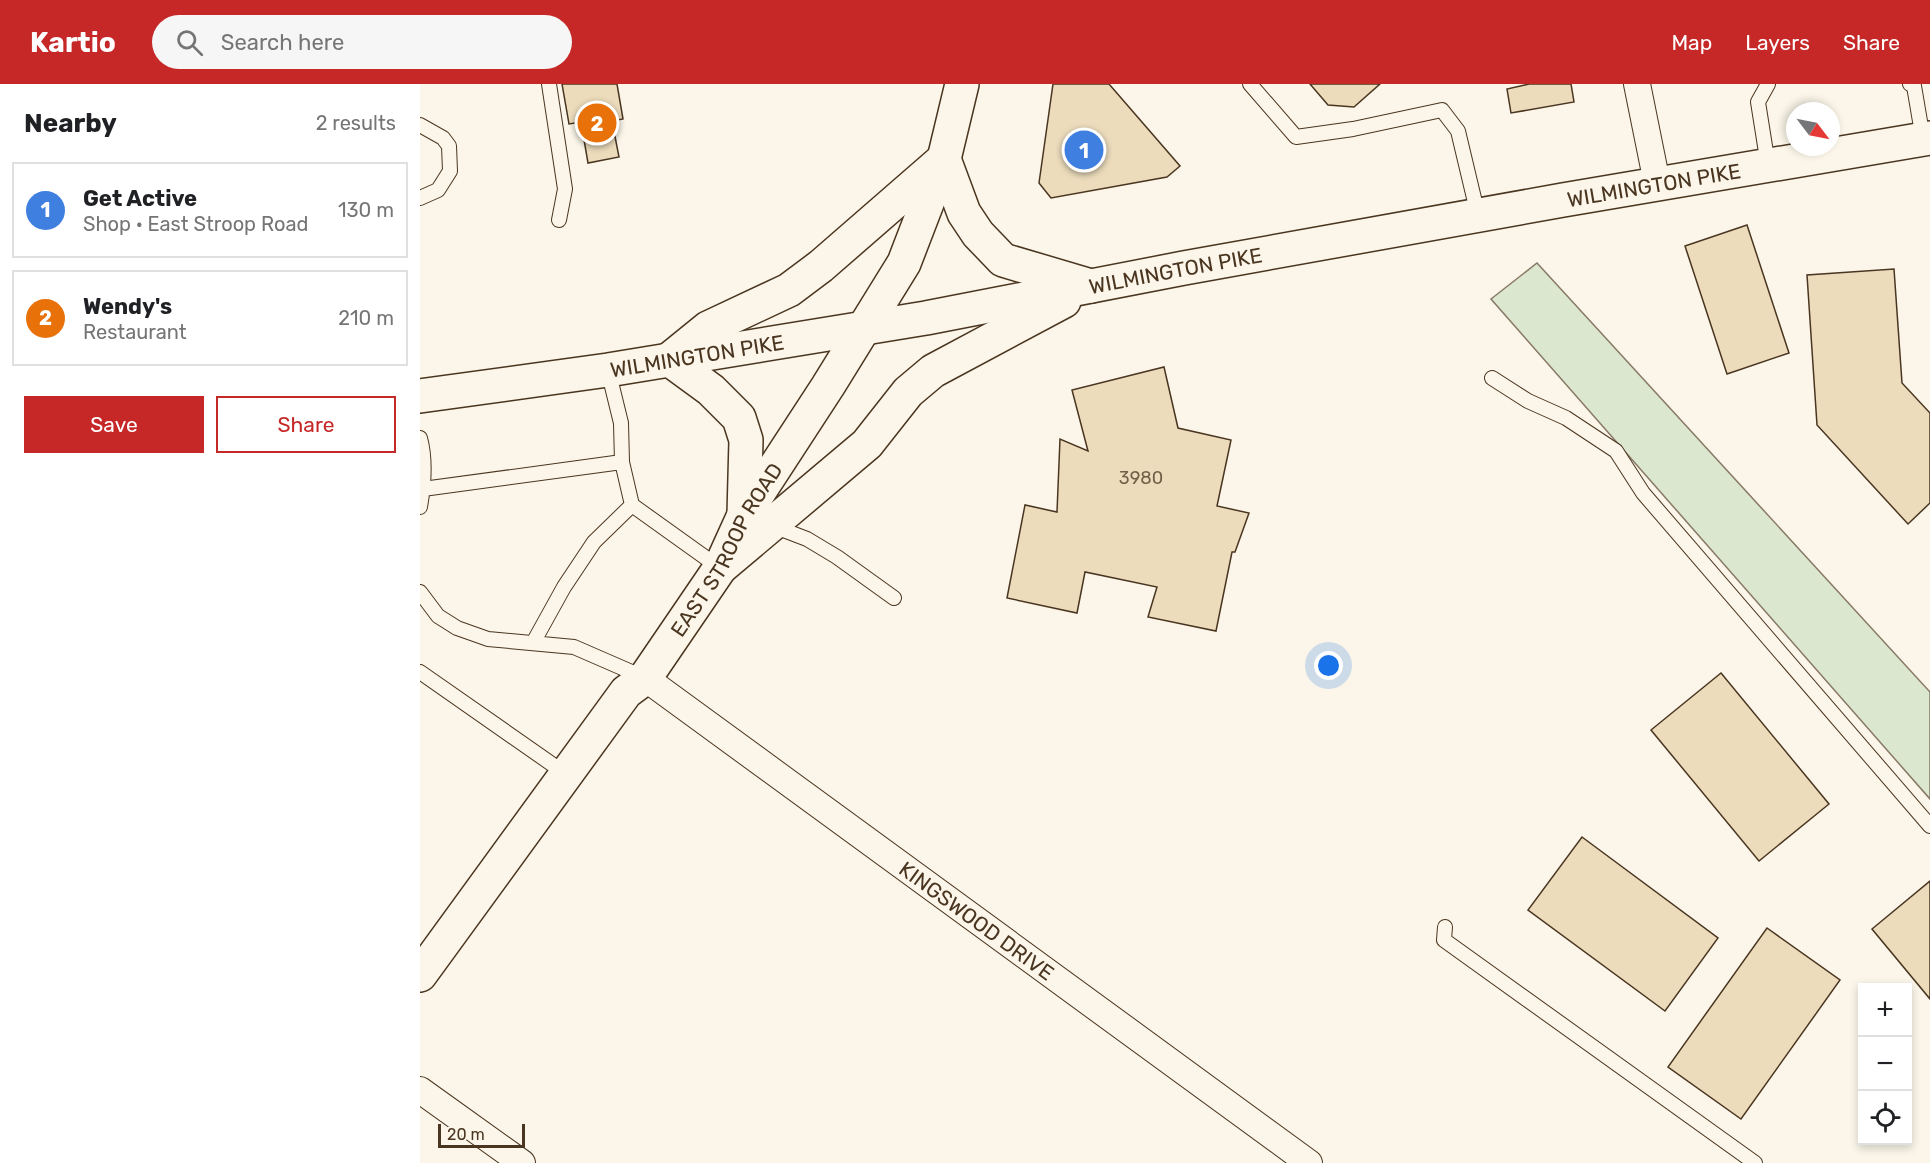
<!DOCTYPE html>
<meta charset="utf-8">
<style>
body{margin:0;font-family:Rubik,sans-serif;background:#f6f6f6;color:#202124}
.controls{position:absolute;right:18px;bottom:18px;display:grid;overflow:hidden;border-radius:0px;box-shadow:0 3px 9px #0003}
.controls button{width:54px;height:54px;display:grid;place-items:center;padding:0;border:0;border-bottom:2px solid #e0e0e0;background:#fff;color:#202124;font:30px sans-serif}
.compass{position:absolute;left:1366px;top:18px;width:54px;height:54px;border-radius:50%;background:#fff;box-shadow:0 3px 9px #0003;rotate:122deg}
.scale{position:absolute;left:18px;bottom:15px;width:87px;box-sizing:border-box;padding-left:6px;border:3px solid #4a3520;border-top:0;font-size:16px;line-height:21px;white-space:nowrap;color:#4a3520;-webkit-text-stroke:4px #fbf6e9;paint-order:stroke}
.you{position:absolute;left:909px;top:582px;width:21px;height:21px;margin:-15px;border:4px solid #fff;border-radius:50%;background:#1a73e8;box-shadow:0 0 0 9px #1a73e833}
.badge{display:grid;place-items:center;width:39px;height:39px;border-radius:50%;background:#c62828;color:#fff;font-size:20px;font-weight:700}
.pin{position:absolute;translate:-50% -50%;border:3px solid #fff;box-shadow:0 2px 6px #0006}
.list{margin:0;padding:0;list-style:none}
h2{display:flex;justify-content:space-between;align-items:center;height:78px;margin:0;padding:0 24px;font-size:26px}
h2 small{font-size:20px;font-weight:400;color:#757577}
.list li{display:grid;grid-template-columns:39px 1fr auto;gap:18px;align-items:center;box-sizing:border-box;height:96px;margin:0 12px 12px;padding:0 12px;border:2px solid #e0e0e0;border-radius:0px}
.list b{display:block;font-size:22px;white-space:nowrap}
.list p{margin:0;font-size:20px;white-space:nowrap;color:#757577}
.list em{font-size:20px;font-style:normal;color:#757577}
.actions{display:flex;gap:12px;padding:18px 24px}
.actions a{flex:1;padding:14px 0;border:2px solid #c62828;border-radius:0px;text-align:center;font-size:21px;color:#c62828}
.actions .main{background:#c62828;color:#fff}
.icon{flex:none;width:33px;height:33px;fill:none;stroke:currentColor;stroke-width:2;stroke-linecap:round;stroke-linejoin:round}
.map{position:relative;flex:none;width:1510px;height:1079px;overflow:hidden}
header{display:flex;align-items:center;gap:36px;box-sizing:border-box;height:84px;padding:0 30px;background:#c62828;color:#fff}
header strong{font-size:28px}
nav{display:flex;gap:33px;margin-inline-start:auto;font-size:21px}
.search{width:420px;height:54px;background:#f6f6f6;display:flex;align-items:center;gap:15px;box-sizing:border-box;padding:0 21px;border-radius:33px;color:#757577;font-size:22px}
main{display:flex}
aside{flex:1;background:#fff}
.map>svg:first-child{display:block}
</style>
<header>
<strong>Kartio</strong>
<div class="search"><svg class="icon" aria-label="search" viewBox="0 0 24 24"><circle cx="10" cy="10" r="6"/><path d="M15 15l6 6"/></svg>Search here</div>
<nav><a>Map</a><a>Layers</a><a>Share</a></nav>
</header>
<main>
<aside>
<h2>Nearby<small>2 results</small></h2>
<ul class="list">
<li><span class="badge" style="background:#3f7fe0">1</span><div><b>Get Active</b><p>Shop · East Stroop Road</p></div><em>130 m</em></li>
<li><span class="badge" style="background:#e8710a">2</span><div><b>Wendy's</b><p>Restaurant</p></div><em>210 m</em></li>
</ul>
<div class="actions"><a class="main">Save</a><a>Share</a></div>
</aside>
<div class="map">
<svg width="1510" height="1079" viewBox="0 0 1510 1079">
<rect width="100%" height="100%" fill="#fbf6e9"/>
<path fill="#dce7d0" stroke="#887966" stroke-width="1.5" d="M1117 179 1510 608V715L1071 215Z"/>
<path fill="#ecdcbc" stroke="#4a3520" stroke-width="1.5" d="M142 0H197L203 35 192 37 199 73 168 79 161 38 149 40Z
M633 0H689L760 82 747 93 631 114 619 99Z
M890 0H960L934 23 908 21Z
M1109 0H1151L1154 18 1091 29 1087 5Z
M1327 141 1369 269 1307 290 1265 162Z
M1474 185 1482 299 1510 329V419L1488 440 1397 341 1387 191Z
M744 283 758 344 811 356 797 422 829 429 815 468H812L796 547 728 533 737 503 665 488 657 529 587 514 605 421 637 428 640 355 668 367 652 306Z
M1301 589 1409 720 1339 777 1231 646Z
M1162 753 1298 854 1245 927 1108 826Z
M1510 797V915L1452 845Z
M1347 844 1420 896 1321 1035 1248 983Z"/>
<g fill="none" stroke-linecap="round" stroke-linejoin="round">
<defs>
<path id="lane" d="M129 0 145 105 139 136
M830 0 876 53 933 45 1022 26 1038 47 1058 131
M1490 0 1494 2 1503 55
M0 41 23 54 29 62 30 87 18 106 0 114
M1348 81 1338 18 1348 0
M188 286 201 339 202 378 212 421 300 484
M1072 294 1108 317 1146 334 1196 367 1223 409 1510 742
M0 354C6 376 4 400 0 423
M3 405 202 378
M353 442 387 455 417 473 474 514
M0 508 18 532 37 544 68 555 154 563 223 593
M113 559 144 503 174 458 212 421
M0 588 146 690
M1025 843 1024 856 1335 1079"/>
<g id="street">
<path d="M1217 0 1237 99"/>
<path id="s1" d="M225 594 889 1079"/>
<path d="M0 1006 102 1079"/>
</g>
<g id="secondary">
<path d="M524 75 544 129 558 150 583 176 671 202"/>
<path d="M250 276 291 306 319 334 326 356 324 431"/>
<path id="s2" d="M0 891 206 608 225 594 300 484 324 431 408 302 484 179 524 75 542 0"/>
</g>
<g id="primary">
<path d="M251 274 288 244 369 206 401 182 524 75"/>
<path id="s3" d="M0 312 188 286 506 234 764 184 1143 116 1510 54"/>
<path d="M300 484 447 360 488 308 513 287 644 217"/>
</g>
</defs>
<use href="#lane" stroke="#4a3520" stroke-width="16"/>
<use href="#street" stroke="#4a3520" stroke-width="28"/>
<use href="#secondary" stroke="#4a3520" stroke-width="36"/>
<use href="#primary" stroke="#4a3520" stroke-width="36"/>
<use href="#lane" stroke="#fbf6e9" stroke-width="14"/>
<use href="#street" stroke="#fbf6e9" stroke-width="26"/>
<use href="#secondary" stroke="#fbf6e9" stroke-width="33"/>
<use href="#primary" stroke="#fbf6e9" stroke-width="33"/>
</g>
<g text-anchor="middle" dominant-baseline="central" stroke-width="4.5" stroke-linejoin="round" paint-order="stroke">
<g font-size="18" fill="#725f47">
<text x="721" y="394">3980</text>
</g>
<g font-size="21" fill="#4a3520" stroke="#fbf6e9">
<text stroke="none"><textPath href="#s3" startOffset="1252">WILMINGTON PIKE</textPath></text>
<text stroke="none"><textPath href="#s3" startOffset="766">WILMINGTON PIKE</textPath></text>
<text stroke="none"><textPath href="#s3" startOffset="280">WILMINGTON PIKE</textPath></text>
<text stroke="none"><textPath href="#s2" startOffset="526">EAST STROOP ROAD</textPath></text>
<text stroke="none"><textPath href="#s1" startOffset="411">KINGSWOOD DRIVE</textPath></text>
</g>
</g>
</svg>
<div class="controls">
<button>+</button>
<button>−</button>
<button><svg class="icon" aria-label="locate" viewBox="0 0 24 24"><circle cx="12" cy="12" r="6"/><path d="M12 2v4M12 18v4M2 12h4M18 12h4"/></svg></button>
</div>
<svg class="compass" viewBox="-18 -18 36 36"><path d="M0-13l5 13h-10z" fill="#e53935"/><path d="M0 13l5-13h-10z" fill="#757577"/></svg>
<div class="scale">20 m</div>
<div class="you"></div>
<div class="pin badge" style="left:664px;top:66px;background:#3f7fe0">1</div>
<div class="pin badge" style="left:177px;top:39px;background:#e8710a">2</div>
</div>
</main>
